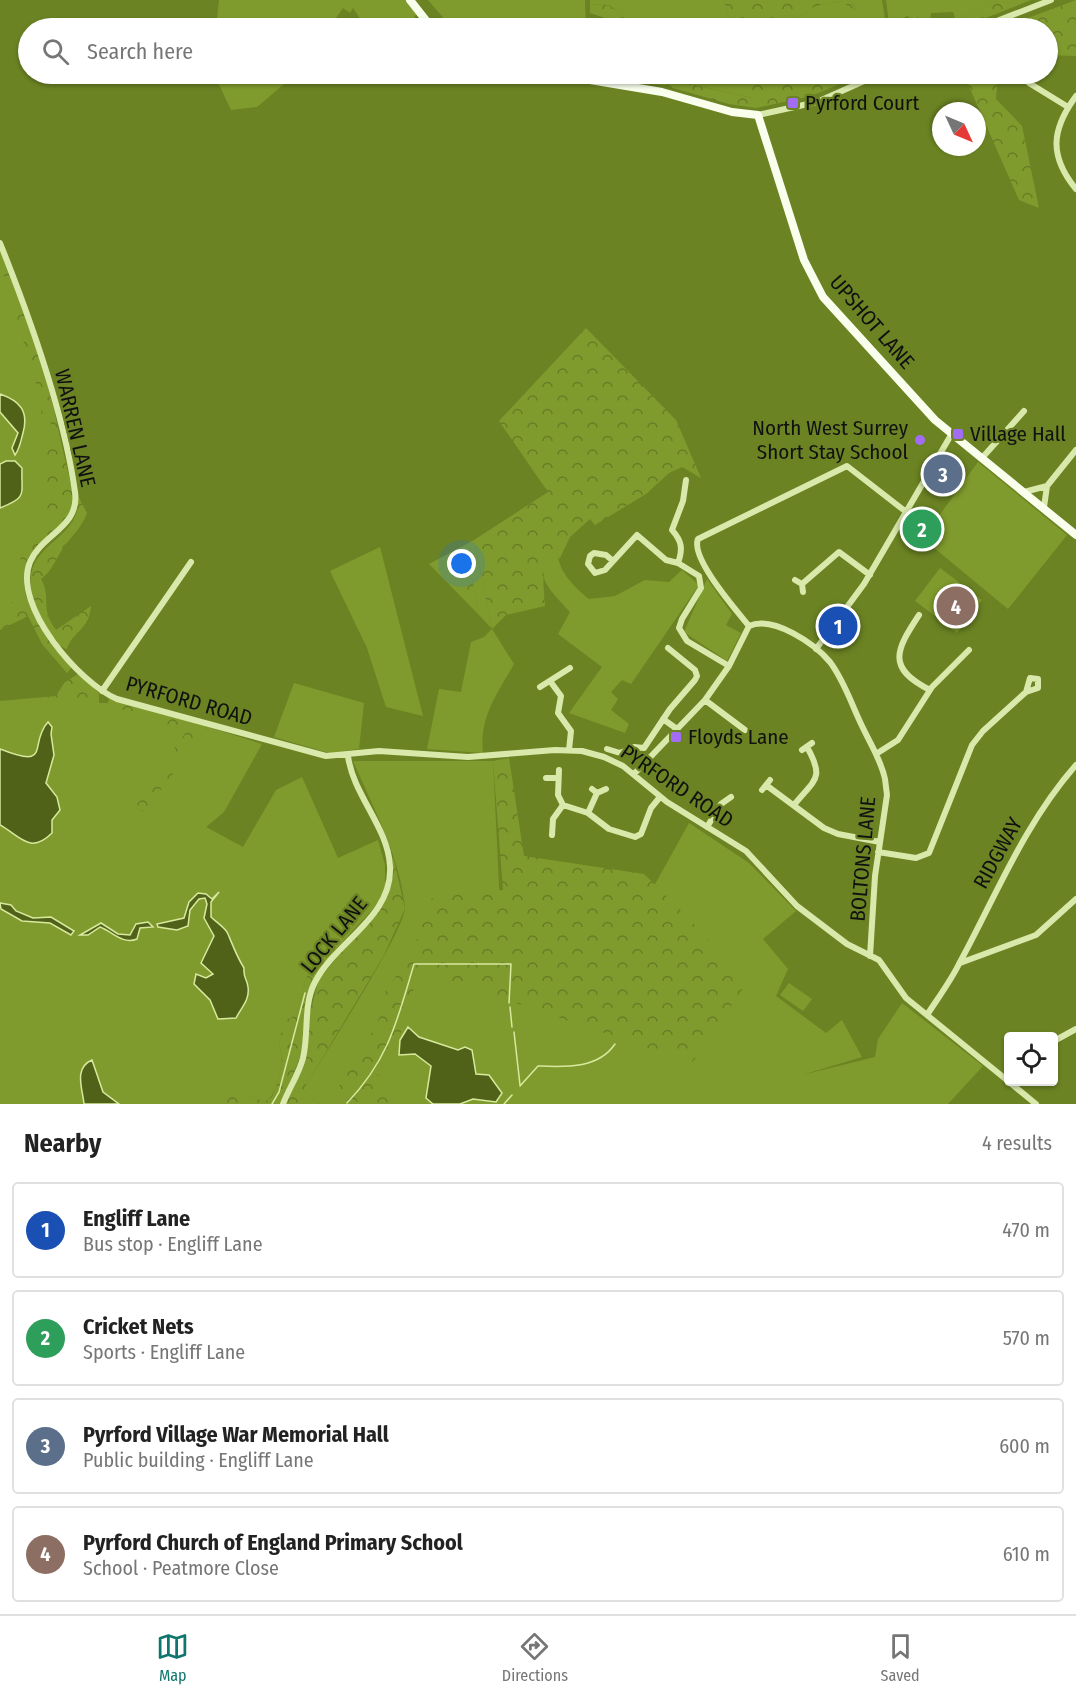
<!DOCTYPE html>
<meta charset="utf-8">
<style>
body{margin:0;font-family:"Fira Sans Condensed",sans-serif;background:#f2f2f2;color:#222}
.controls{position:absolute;right:18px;bottom:18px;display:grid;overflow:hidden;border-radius:6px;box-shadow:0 2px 4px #0004}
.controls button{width:54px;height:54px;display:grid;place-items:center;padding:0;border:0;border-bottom:2px solid #e0e0e0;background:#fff;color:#222;font:30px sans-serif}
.compass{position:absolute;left:932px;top:102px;width:54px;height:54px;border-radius:50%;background:#fff;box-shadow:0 2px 4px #0004;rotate:134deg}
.you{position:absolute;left:462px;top:564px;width:21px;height:21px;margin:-15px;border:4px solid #fff;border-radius:50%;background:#1a73e8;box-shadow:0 0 0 9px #1a73e833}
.badge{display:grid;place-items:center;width:39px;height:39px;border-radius:50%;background:#0f766e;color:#fff;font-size:20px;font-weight:700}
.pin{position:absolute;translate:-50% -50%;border:3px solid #fff;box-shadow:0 2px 6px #0006}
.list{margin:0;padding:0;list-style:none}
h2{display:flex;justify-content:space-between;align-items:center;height:78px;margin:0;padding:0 24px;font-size:26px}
h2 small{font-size:20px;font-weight:400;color:#767676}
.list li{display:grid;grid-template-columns:39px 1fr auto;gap:18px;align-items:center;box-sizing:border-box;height:96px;margin:0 12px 12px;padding:0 12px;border:2px solid #e0e0e0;border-radius:6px}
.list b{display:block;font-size:22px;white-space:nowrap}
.list p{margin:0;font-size:20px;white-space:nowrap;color:#767676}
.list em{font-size:20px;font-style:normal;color:#767676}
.icon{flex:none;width:33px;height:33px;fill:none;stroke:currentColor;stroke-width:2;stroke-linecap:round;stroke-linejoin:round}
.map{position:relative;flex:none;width:1076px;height:1104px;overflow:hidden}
.search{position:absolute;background:#fff;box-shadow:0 2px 4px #0004;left:18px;right:18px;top:18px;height:66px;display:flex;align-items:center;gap:15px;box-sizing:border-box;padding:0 21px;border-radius:33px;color:#767676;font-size:22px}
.sheet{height:510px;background:#fff}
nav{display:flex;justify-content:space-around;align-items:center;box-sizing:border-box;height:84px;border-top:2px solid #e0e0e0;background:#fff;font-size:16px;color:#767676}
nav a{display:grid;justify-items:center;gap:3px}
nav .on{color:#0f766e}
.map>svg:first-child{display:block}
</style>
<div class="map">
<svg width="1076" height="1104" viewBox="0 0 1076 1104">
<defs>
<pattern id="forest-crowns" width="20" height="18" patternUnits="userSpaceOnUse" patternTransform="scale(1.5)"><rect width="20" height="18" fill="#809b2d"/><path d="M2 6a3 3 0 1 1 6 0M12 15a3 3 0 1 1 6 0" fill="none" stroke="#677d25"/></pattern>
</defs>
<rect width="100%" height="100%" fill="#6b8323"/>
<path fill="#809b2d" d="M219 0H408L417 14 414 17 423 28H366L353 8 350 13 343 8 329 28H216Z
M428 0H585L586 28H452Z
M590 0H724L732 28H627L625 17 609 5 590 4Z
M851 0H882L886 25 877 28H796V19L815 6 841 1 856 10Z
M886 0H998L956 20 953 12 931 13 929 26 926 21 921 23 918 17 911 21 908 16 889 23Z
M214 74H296L257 107 231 110Z
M643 74H746L753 98Z
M0 249 54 409 73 503C51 531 12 562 28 602L0 615Z
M978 462 1067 535 1008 609 904 523 910 514 931 527Z
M474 540 492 629 514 664C497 694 479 717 483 753L427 749 439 689 461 692 471 642 484 637 492 629 479 615 467 553 436 571 429 564Z
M380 547 423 716 386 707 367 648 330 571Z
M558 548C555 569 575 588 589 599L615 596 645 580 669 582 682 570 699 585 631 684 622 680 611 692 618 699 611 710 629 724 625 733 569 713 602 667 558 634 570 612C551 591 527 572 558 548Z
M940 568 960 583 935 616 915 601Z
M707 579 732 614 726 625 741 633 727 661 684 632Z
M962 585 982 600 957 633 937 617Z
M294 683 364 703 359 749 329 753 274 737Z
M50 703H107L188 731 133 805 143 812 208 727 262 744 224 812 206 827 243 847 276 790 302 777 338 858 378 840 385 865V896L335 950 325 939 309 970 295 1016 286 1021 279 1040 282 1061 276 1088 271 1097 265 1102 249 1096H231L225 1104H0V706Z
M353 761H493L504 987 688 917 654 886 689 823 749 863 796 911 763 939 788 969 776 996 826 1033 842 1020 862 1057 802 1075 875 1057 878 1039 902 1003 983 1066 948 1104H319L303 1090C319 1063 407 928 405 907 400 857 373 807 353 761Z
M789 983 812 999 803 1011 780 995Z"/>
<path fill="url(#forest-crowns)" d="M724 0H851L856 11 841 1 815 6 796 19V28H732Z
M998 0H1031L960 28H939Z
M1076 0V56L1048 55V28H1001Z
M590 4 608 5 626 17V21L622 22V28H612V20L590 13Z
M622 74H643L752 98 746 74H811L817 83 842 74H864L811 96 756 108 729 104 663 85 624 81Z
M958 74H998L996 99 1022 126 1039 208 1019 200 968 84Z
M6 264 43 366 73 493C74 523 42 544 24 566L20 564V559L54 522 49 516 38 517 36 511 41 504 49 502 55 492 47 484 46 470 45 452 52 438 50 419 42 416 32 364 11 309 15 302 0 266Z
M586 328 676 420 701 478 682 467 669 473 646 494 595 525 590 519 570 537 559 560 557 549C538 563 544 585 545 606L506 615 492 629 474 540 548 492 499 421Z
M78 496 87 513C82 526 75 533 66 544 56 557 54 569 41 579 52 598 39 607 56 630L91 606C89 631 73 630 67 649 55 646 49 630 43 621 0 540 83 550 78 496Z
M467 552 479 615 436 571Z
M25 595 41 626 72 667 67 673 42 644 28 616 0 630V609Z
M78 674 99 693V703L0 706V701L56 696 64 683Z
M109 698 208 727 144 812 132 805 187 731 115 707 108 703Z
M509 758 524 856 644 874 688 917 746 984 692 1063 418 970 406 1022 394 1047 377 1073 386 1087 391 1104H373L369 1100 342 1104 334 1095 365 1038C382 1028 380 1005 386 990 388 986 392 982 395 978 399 971 398 963 403 955L410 957 433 895 503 890 493 761Z
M393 856 405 909 383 957 303 1090 319 1104H285L301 1070 309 1017 319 979 387 898 393 877Z
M325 939 335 950 310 986 301 1054 281 1104H225L231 1096H249L265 1102 272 1097 276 1088 282 1061 279 1040 286 1020 295 1016 309 970Z"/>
<path fill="#4f6218" stroke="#d8e99f" stroke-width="1.5" d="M0 394C20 401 29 411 23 433 21 440 20 448 15 455L12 448 18 433 0 412Z
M6 461H15L22 468C21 495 28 497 0 508V464Z
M48 722 52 727 51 734 54 755 46 783 57 797 60 810 52 820V833C30 855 20 836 0 825V749C53 770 28 744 48 722Z
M219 892 211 902V917C216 922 226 928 228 934 233 946 237 957 244 968 243 978 247 978 248 987 250 1000 241 1008 236 1018L218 1019 210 1000 194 984 196 974 206 978 213 974 201 963 214 936 204 918 207 904 205 898 199 899 190 910 188 926 177 930 158 927 157 924 184 918 189 902 198 893 206 894 212 899Z
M0 903 11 905 16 911 33 918 51 917 74 931 71 935 50 923 22 921 1 909Z
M148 922 153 927 140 928 137 939C122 945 112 931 100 927L88 935H80L101 923 118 934 130 935 136 924Z
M408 1027 419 1037 458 1050 465 1047 472 1050 476 1074 489 1075 502 1093 496 1102 473 1099 460 1104H433L426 1098 431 1066 415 1054 399 1055 400 1040Z
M92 1060 103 1092 119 1104H84C83 1090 73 1068 92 1060Z"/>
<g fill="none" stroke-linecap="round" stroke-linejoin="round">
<path stroke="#d8e99f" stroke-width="1.5" d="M510 1007 512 1027
M514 1032 520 1085
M520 1086 538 1066C566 1067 598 1069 615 1044
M347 1103C389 1059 397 1021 414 964H511L509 1003
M272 1104 279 1092 305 993
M504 1104 512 1095"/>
<path stroke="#d9e8ab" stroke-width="6" d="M979 28 1051 0
M1029 83 1068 107
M1076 96C1051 130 1049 156 1076 189
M758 115 817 102 880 74
M0 243C30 318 64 412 75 492 80 527 42 534 30 562 12 605 79 683 117 699L326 756 379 751 468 757 555 750 582 751 604 757 623 766 667 802 746 851 797 906 847 944 879 960 906 998 1008 1081
M982 458 1024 411
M1024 492 1047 486
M1044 507 1047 486 1076 450
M613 561 606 555 594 553 590 556 588 564 595 573 605 570 637 535 666 560 678 563 699 576 701 588 682 619 679 628 687 641 729 666
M678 563C683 549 682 541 672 530L683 501 686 480
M795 580 802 584 803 592
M802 584 839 552 870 575
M919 615C896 650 886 668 930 690
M749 626C737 611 690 558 698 539L847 466 905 511
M816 649 864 584 951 435
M550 681 561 696 558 713 571 731 569 750
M540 687 570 668
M102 691 191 562
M705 700 745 730
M663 719 677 729
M607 749 620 753 634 747 644 748 670 709 695 680 697 676 695 670 668 648
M802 750 812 743
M876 754 898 740 932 687 969 650
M634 774 705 700 729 666 749 626C773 615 815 644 830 662 845 682 852 706 863 728 871 745 881 760 885 779L887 795 875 876 870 956
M546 778H558
M766 785 824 828 838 834 880 842
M592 789 597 793 606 789
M762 790 770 780
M563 805 588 813 609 829 635 837 641 834 651 808 660 797
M794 805C815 779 825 779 807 747
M588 813 597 793
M707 827 721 804 731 797
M552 835 553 819 563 805 558 795 559 770
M878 852 916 858 929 853 972 745 983 731 1026 692 1030 678 1038 679V688L1026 692
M960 963 1036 935 1076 899
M927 1015C938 998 950 982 959 964 996 896 1024 824 1076 765
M1054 1041 1076 1029
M1009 1082 1036 1104
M283 1104C289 1088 299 1074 303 1058 309 1033 303 1005 315 982 336 941 393 917 390 866 388 827 353 795 348 756"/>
<path stroke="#f9feed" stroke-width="8" d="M410 0 432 28
M516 74 578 78 662 92 732 112 758 115 804 260 823 297 935 420 1076 535"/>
</g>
<g fill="#a36df3" stroke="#6b8323" stroke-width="2">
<rect x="787" y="97" width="12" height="12" rx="3"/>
<rect x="952" y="428" width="12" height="12" rx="3"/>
<circle cx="920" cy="440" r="6"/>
<rect x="670" y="731" width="12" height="12" rx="3"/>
</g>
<g text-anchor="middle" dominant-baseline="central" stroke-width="4.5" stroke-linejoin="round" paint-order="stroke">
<g font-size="21" fill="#111" stroke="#6b8323" text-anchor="start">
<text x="805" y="103">Pyrford Court</text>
<text x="908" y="428" text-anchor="end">North West Surrey<tspan x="908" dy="24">Short Stay School</tspan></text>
<text x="970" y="434">Village Hall</text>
<text x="688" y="737">Floyds Lane</text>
</g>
<g font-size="21" fill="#111" stroke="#6b8323">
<text transform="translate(872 322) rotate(49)">UPSHOT LANE</text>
<text transform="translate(75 428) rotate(77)">WARREN LANE</text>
<text transform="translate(189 701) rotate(16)">PYRFORD ROAD</text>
<text transform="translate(677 786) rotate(34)">PYRFORD ROAD</text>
<text transform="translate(998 853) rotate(-61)">RIDGWAY</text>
<text transform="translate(863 859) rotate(-85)">BOLTONS LANE</text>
<text transform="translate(334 935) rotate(-51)">LOCK LANE</text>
</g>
</g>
</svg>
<div class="controls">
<button><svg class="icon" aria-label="locate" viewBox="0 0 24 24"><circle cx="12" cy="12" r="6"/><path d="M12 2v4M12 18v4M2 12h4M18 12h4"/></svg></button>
</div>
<svg class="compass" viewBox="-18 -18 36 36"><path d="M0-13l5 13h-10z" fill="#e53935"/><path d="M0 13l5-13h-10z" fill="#767676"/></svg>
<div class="you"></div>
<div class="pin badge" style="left:838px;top:626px;background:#1a4fb4">1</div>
<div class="pin badge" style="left:922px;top:529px;background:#2e9e5b">2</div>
<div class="pin badge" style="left:943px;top:474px;background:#5c6f8a">3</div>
<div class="pin badge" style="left:956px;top:606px;background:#8d6e63">4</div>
<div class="search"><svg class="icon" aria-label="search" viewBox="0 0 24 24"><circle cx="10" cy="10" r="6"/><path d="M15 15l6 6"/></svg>Search here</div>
</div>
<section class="sheet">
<h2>Nearby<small>4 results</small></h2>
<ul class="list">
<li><span class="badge" style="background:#1a4fb4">1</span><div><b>Engliff Lane</b><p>Bus stop · Engliff Lane</p></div><em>470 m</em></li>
<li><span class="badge" style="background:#2e9e5b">2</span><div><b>Cricket Nets</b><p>Sports · Engliff Lane</p></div><em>570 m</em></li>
<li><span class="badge" style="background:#5c6f8a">3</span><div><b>Pyrford Village War Memorial Hall</b><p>Public building · Engliff Lane</p></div><em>600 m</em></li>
<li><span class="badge" style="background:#8d6e63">4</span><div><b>Pyrford Church of England Primary School</b><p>School · Peatmore Close</p></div><em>610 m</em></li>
</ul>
</section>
<nav>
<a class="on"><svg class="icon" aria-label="map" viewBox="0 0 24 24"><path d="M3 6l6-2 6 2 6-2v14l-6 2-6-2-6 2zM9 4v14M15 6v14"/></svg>Map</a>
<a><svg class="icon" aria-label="directions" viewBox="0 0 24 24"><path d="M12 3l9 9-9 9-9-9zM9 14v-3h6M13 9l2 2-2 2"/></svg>Directions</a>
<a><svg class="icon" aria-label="saved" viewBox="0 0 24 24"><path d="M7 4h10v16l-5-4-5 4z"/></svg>Saved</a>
</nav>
